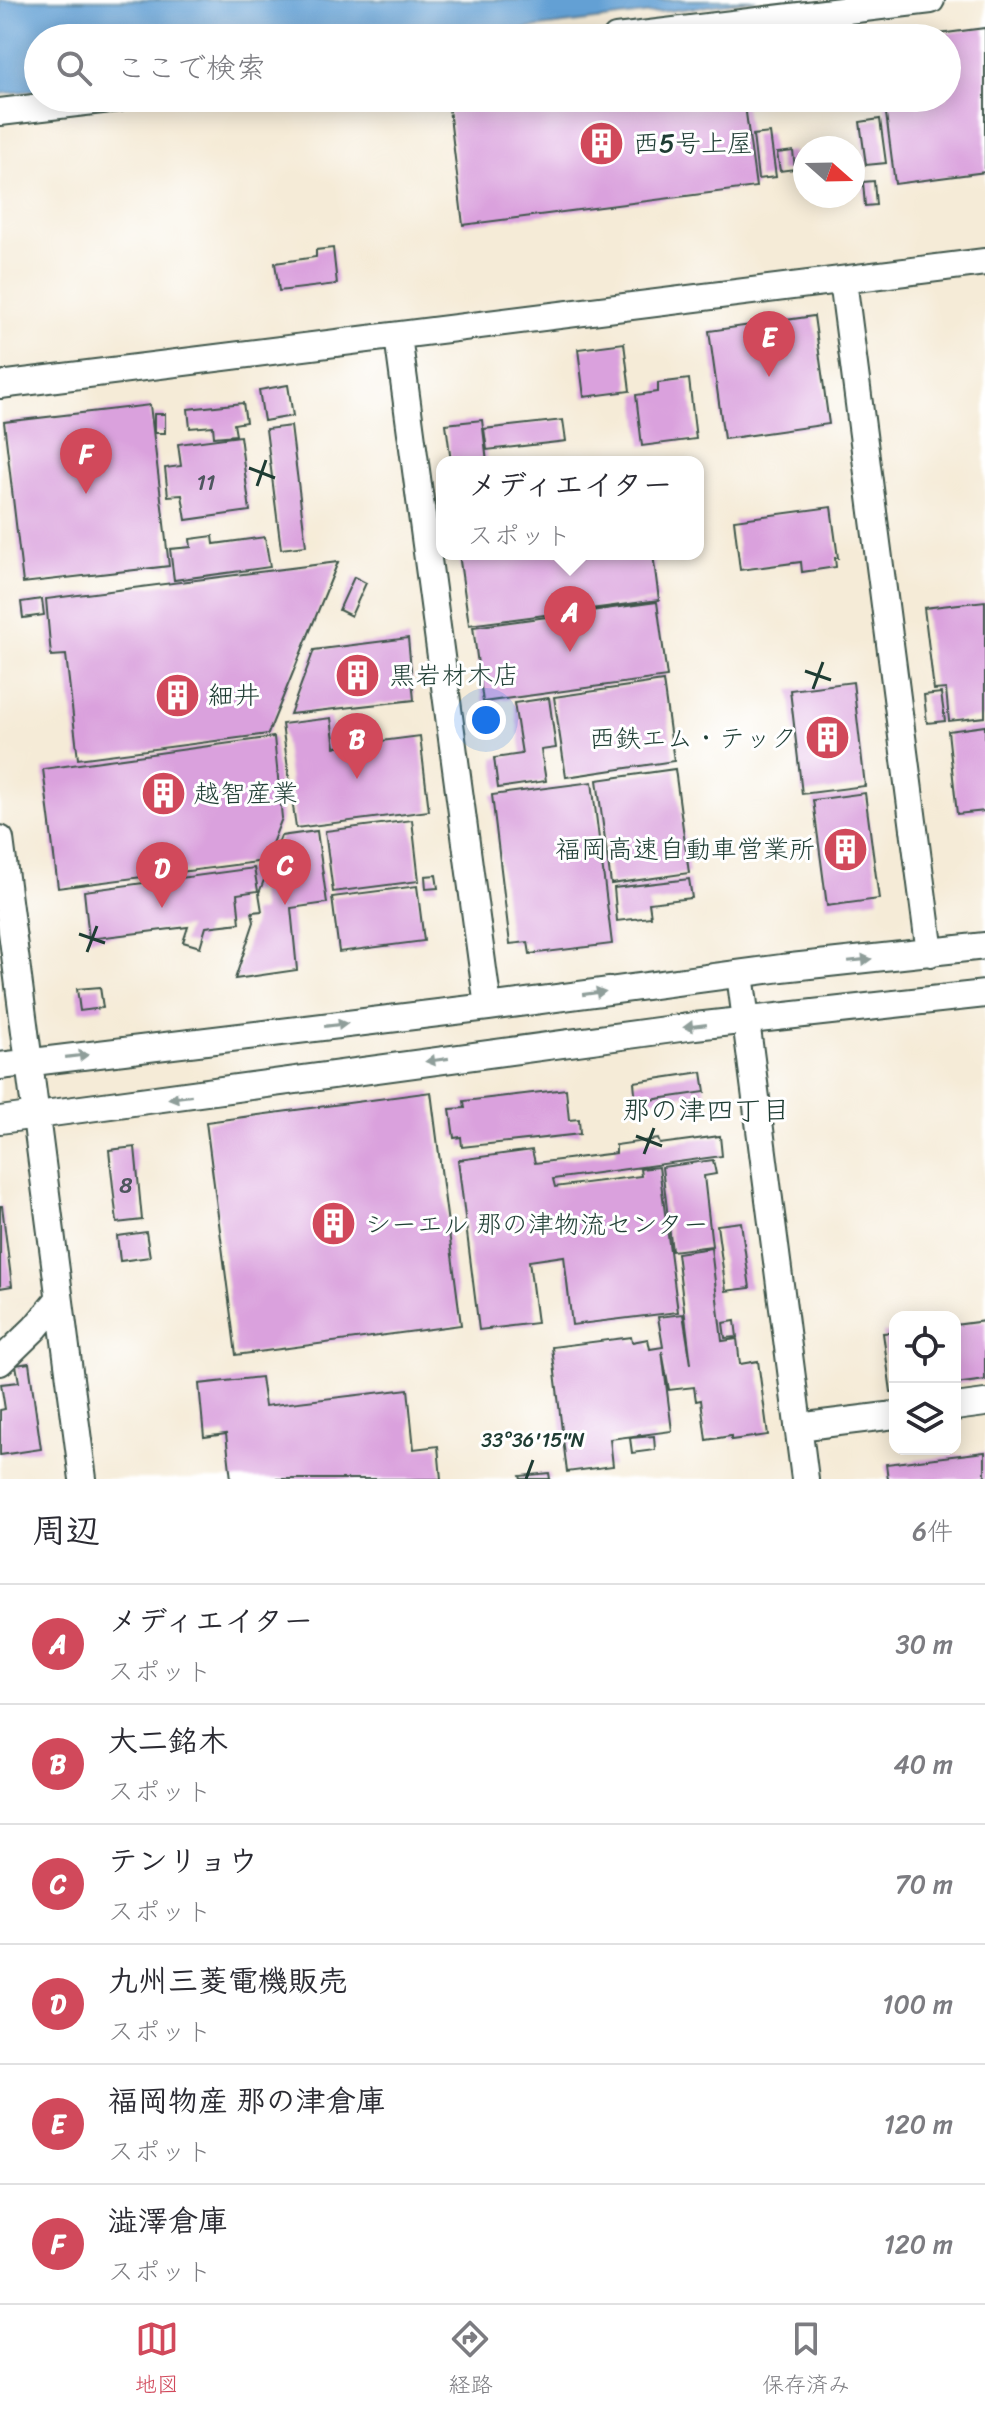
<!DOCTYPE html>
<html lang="ja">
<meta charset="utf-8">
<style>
body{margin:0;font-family:Sriracha,"Klee One",sans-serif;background:#f2f2f3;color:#2b2b33}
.controls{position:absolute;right:24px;bottom:24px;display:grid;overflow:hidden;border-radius:16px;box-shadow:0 4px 20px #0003}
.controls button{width:72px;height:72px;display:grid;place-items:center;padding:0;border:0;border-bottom:2px solid #e1e1e2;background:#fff;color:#2b2b33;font:40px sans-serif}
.compass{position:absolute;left:793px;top:136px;width:72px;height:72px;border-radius:50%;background:#fff;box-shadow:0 4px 20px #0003;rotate:110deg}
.you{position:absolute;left:486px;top:720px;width:28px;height:28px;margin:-20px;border:6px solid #fff;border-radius:50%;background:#1a73e8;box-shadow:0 0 0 12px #1a73e833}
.badge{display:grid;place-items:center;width:52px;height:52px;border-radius:50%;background:#d1495b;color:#fff;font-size:26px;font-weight:700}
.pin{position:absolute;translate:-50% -66px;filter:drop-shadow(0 2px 4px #0008)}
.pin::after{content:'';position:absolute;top:42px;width:28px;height:24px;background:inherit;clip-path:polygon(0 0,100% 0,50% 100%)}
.popup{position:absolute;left:436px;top:456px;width:268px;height:104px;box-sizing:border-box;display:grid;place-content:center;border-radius:16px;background:#fff;filter:drop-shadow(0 2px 6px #0005);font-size:26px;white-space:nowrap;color:#7c7c81}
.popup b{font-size:30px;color:#2b2b33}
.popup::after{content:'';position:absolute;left:50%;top:100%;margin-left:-16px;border:16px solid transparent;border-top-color:#fff}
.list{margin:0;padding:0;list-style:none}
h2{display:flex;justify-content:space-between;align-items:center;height:104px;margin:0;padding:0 32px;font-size:34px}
h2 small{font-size:26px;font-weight:400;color:#7c7c81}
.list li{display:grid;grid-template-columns:52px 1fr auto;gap:24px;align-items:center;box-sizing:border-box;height:120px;padding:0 32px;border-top:2px solid #e1e1e2}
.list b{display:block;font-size:30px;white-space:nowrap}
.list p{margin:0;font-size:26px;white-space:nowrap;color:#7c7c81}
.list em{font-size:26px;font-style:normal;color:#7c7c81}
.icon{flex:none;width:44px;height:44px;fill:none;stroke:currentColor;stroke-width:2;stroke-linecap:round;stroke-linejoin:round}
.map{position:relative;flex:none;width:985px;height:1479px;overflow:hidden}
.search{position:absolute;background:#fff;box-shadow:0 4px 20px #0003;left:24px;right:24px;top:24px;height:88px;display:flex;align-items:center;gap:20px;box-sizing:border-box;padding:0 28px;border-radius:44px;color:#7c7c81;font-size:30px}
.sheet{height:824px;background:#fff}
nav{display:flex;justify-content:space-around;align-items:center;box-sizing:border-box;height:112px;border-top:2px solid #e1e1e2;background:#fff;font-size:22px;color:#7c7c81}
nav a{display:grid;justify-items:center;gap:4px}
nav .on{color:#d1495b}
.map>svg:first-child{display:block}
</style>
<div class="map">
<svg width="985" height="1479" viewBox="0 0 985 1479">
<rect width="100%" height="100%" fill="#fff"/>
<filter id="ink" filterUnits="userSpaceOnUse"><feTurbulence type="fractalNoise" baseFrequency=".0125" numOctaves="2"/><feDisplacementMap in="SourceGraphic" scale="16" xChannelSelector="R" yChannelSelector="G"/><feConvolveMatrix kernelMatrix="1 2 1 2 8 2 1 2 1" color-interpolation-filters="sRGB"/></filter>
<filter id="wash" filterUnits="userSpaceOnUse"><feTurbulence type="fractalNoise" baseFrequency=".006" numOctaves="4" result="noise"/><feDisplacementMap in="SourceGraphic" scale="32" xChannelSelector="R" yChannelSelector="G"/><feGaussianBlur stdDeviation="1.8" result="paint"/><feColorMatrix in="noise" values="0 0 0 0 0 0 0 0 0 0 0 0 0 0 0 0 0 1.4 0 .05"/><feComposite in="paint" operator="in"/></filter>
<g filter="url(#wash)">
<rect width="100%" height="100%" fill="#f5ebd7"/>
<path fill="#64a0d4" stroke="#426e84" stroke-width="2" d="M0 0H756L451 38H38V90L0 94Z"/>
<g id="blocks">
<path fill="#daa1dd" d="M985 28V172L895 184 884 98H947V38H924L923 36Z
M462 98H744L756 187 463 225 448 100Z
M880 119 886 163 866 165 860 122Z
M770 133 776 177 758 179 753 135Z
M793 151 795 169 780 171 777 153Z
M874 181 876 205 865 206 863 182Z
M333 248 337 284 279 291 275 263 316 257V250Z
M814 316 829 424 724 439 709 331Z
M624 343 630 391 584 397 578 349Z
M689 379 696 439 642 446 636 395 658 392V383Z
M288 385 293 416 264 421 259 390Z
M243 403 246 422 234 424 236 435 214 437 213 426 190 428 188 409Z
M150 405 169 566 23 583 4 422Z
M154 414H165V433H154Z
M482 420 487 462H451L446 424Z
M563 420 566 441 487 450 484 429Z
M291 426 306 546 281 549 266 429Z
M240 436 250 511 186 520 182 495 168 496 165 468 181 466 178 444Z
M831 507 838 558H835L836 567 802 572 801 562 740 570 734 520Z
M213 536 214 544 265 537 270 567 174 580 170 549 191 547 190 539Z
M459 554H653L659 600 469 625Z
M338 562 268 734 78 759 66 655 51 656 46 599Z
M354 577 366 583 351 616 339 610Z
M42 599 44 615 23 618 21 602Z
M985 601V717L949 721 946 689 934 690 924 608Z
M657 602 667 677 483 702 473 627Z
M408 638 414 700 290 714 314 650Z
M663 681 674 761 566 777 554 697Z
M853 682 865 786 802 794 790 690Z
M941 693 945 721 927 723 924 695Z
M549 698 556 748 541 750 546 781 498 788 494 758 522 754 514 703Z
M331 718 335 747 420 736 429 811 296 828 282 724Z
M985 726V811L957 814 948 731Z
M274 737 282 818 265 861 58 888 43 769Z
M675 769 689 873 611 884 597 780Z
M592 782 612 944 530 954 528 942 510 944 492 795Z
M865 793 879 899 827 906 813 800Z
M412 820 419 881 333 892 325 831Z
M317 831 327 903 291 908 297 970 235 979 254 922 252 912 262 911 259 893 281 836Z
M254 868 258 891 237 894 240 923 206 927 200 947 183 942 188 927 89 939 84 891Z
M436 875 438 888 426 889 425 876Z
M689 879 692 898 649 903 651 917 617 921 614 888Z
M417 886 424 941 339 952 332 897Z
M100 987 103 1008 80 1011 77 989Z
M702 1072 705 1092 636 1102 634 1082Z
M566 1089 569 1120 579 1119 580 1134 462 1147 461 1137 454 1138 450 1109 465 1108 464 1101Z
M431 1092 461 1325 236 1355 206 1122Z
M720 1136 722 1156 553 1179 555 1187 641 1176 640 1169 659 1167 678 1312 572 1325 564 1256 529 1261 537 1323 479 1330 458 1160 532 1150 535 1163 616 1153V1145L658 1139 660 1144Z
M135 1147 142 1220 117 1223 109 1150Z
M713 1160 716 1174 704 1176 712 1246 672 1251 662 1167Z
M0 1206H2L12 1286 0 1288Z
M741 1222 750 1288 726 1291 717 1225Z
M146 1232 150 1257 120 1261 117 1236Z
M711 1248 722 1341 737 1339 740 1364 758 1361 768 1435 731 1440V1436L706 1440 701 1400 696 1401 694 1387 669 1390 662 1351 672 1431 610 1439 613 1466 567 1472 552 1347 631 1337 632 1342 648 1339 650 1349 663 1347 658 1317 683 1314 691 1364 677 1253Z
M735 1321 737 1337 725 1338 723 1323Z
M985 1321V1380L955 1384V1325Z
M895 1332V1392H891L883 1333Z
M29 1363 41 1449 0 1455V1410L5 1409 1 1384 19 1382 16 1365Z
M261 1377 265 1406 408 1389 414 1449 438 1446 441 1479H231L226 1434 204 1437 199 1384Z
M654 1436 655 1450 632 1453 630 1438Z
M985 1452V1479H888L886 1464Z
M549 1473 550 1479H521L520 1476Z"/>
</g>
</g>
<g filter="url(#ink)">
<use href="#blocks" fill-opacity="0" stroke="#3f574c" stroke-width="2"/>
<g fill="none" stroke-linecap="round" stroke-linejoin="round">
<defs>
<path id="minor" d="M616 38 931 0
M0 112 119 98
M843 280 930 953
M398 336 488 1007
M0 385 985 262
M0 839 83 1479
M740 974 805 1479
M0 1066 488 1007 782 968 985 946
M0 1120 695 1026 985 994
M0 1362 35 1328 59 1299
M955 1407 985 1403
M798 1427 895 1415"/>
</defs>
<use href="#minor" stroke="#3f574c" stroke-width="30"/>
<use href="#minor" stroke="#fff" stroke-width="26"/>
</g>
<defs><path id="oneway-solid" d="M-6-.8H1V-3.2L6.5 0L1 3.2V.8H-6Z" transform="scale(2)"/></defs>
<g fill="#8f9e9a">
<use href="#oneway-solid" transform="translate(860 960) rotate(-6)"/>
<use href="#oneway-solid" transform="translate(594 993) rotate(-8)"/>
<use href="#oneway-solid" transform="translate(336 1025) rotate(-7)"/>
<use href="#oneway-solid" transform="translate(695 1026) rotate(173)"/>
<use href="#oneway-solid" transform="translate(77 1056) rotate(-7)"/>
<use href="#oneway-solid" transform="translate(437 1060) rotate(172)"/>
<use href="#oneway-solid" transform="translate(180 1097) rotate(172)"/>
</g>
</g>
<path fill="none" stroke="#1f3d34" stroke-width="3" d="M249 468 275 478M257 486 266 460M805 671 831 680M813 689 823 662M79 934 105 943M87 952 97 926M636 1136 662 1146M644 1154 654 1128M526 1479 533 1460"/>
<defs>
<symbol id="building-disc" viewBox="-11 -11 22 22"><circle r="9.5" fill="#d1495b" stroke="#fff"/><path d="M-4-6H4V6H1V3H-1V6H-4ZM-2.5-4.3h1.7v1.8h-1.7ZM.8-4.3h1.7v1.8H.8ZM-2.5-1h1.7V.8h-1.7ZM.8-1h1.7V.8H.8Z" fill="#fff"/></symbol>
</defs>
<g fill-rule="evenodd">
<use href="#building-disc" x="576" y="118" width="51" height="51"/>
<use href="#building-disc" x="332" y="650" width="51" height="51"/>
<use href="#building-disc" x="152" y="670" width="51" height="51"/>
<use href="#building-disc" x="802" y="712" width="51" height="51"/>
<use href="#building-disc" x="138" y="768" width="51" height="51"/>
<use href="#building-disc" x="820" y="824" width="51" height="51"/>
<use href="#building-disc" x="308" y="1198" width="51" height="51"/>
</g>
<g text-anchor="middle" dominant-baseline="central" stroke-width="6" stroke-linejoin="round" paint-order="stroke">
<g font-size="22" fill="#4e565e">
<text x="206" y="482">11</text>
<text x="126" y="1185">8</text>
</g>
<g font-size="26" fill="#1f3d34" stroke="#fff" text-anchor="start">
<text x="633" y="143">西5号上屋</text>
<text x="389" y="675">黒岩材木店</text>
<text x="208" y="695">細井</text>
<text x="797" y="738" text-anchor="end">西鉄エム・テック</text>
<text x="194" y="793">越智産業</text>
<text x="815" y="849" text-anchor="end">福岡高速自動車営業所</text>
<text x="365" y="1224">シーエル 那の津物流センター</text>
</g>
<g font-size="28" fill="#1f3d34" stroke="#fff">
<text x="706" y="1110">那の津四丁目</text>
</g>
</g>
<g font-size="20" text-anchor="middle" fill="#1f3d34" stroke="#fff" stroke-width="6" stroke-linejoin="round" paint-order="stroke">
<text x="533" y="1447">33°36'15"N</text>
</g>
</svg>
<div class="controls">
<button><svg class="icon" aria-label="locate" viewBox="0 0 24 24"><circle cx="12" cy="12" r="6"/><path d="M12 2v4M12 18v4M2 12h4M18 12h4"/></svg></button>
<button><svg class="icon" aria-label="layers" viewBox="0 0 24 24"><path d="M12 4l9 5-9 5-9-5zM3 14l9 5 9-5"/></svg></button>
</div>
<svg class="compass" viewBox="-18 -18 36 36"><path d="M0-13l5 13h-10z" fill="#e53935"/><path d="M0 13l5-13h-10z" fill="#7c7c81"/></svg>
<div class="you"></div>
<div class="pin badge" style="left:570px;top:652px">A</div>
<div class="popup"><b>メディエイター</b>スポット</div>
<div class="pin badge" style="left:357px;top:779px">B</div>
<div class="pin badge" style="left:285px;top:905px">C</div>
<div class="pin badge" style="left:162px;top:908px">D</div>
<div class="pin badge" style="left:769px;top:377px">E</div>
<div class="pin badge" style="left:86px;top:494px">F</div>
<div class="search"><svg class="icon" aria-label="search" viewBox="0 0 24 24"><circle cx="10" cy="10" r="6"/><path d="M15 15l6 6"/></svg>ここで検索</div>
</div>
<section class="sheet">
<h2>周辺<small>6件</small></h2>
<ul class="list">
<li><span class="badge">A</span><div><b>メディエイター</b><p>スポット</p></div><em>30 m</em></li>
<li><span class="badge">B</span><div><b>大二銘木</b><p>スポット</p></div><em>40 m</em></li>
<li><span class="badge">C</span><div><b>テンリョウ</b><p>スポット</p></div><em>70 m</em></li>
<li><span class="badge">D</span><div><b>九州三菱電機販売</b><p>スポット</p></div><em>100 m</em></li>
<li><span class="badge">E</span><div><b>福岡物産 那の津倉庫</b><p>スポット</p></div><em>120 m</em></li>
<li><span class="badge">F</span><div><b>澁澤倉庫</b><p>スポット</p></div><em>120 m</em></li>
</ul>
</section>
<nav>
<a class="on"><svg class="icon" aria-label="map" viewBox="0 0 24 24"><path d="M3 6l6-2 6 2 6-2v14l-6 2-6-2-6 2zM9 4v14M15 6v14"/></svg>地図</a>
<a><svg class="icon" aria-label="directions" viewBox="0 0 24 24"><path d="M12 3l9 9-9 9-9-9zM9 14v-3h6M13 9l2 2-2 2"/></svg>経路</a>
<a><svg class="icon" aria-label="saved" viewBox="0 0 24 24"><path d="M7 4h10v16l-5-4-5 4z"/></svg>保存済み</a>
</nav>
